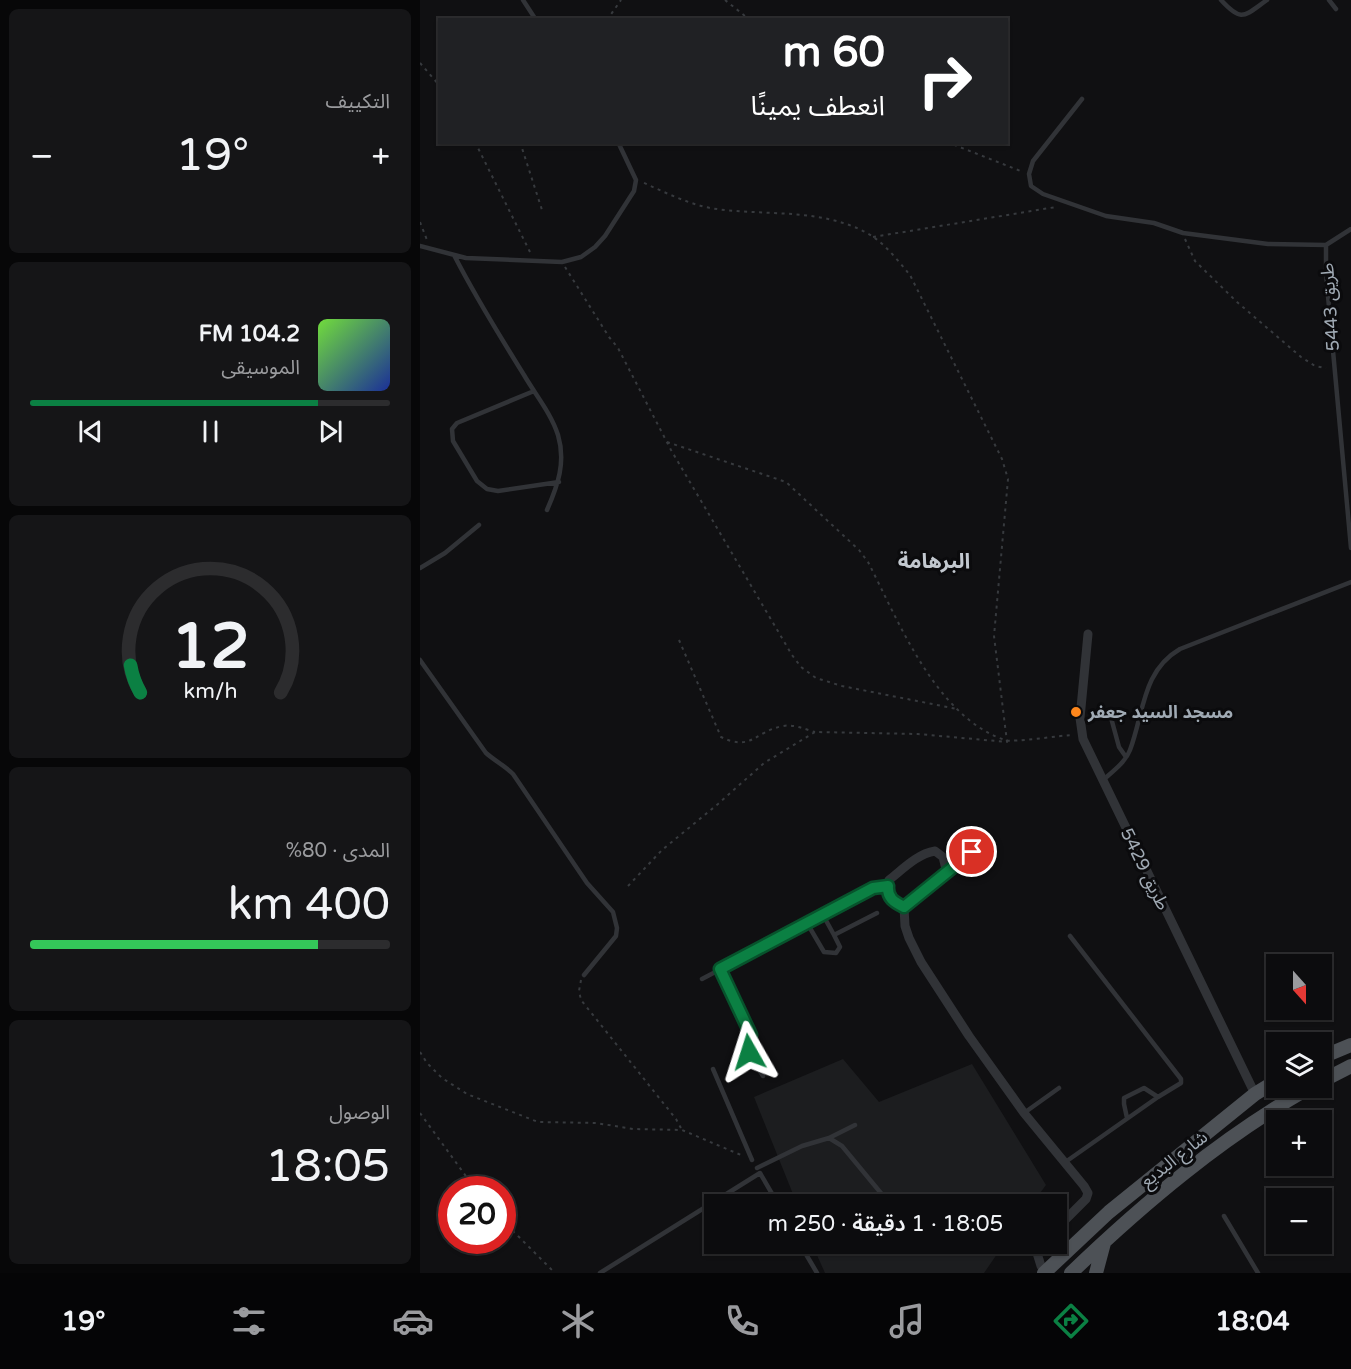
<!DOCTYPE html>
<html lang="ar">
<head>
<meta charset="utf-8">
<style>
  :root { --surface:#0c0c0e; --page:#151517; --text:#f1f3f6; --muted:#9a9b9e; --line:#2c2c2e; --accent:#0b8043 }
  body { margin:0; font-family:"Varela Round","Noto Sans Arabic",sans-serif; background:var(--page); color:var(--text); direction:rtl; height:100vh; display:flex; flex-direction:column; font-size:22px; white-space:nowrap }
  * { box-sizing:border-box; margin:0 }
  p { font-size:20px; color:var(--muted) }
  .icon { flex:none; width:33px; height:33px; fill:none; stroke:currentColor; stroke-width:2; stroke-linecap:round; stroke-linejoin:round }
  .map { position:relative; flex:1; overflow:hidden; direction:ltr }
  .drawer { display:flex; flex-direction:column; gap:9px; padding:9px; background:#070708; width:420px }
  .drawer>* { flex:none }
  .guide { position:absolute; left:18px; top:18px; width:570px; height:126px; border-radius:0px; box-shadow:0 2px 4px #0004,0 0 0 2px var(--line); direction:rtl; background:#202124; color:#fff; overflow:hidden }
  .needle { width:39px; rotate:159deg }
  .fabs { position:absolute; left:846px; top:954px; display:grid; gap:12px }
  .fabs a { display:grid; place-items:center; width:66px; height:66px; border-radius:0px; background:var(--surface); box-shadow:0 2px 4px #0004,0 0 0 2px var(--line); font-size:30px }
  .speed { position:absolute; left:18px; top:1176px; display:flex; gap:12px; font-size:30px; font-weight:700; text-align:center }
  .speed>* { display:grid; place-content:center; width:78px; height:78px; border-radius:50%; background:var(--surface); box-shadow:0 2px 4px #0004,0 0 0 2px var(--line); line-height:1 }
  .speed .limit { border:9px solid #d22; background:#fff; color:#111 }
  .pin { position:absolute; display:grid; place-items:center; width:51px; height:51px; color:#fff; margin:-26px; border:3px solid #fff; border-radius:50%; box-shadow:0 2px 6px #0007 }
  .me { position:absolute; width:66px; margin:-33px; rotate:354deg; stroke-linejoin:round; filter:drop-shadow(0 0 4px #0008) }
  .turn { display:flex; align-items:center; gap:21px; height:126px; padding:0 24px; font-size:27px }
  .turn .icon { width:78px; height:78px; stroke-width:2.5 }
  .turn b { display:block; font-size:42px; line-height:51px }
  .big { font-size:45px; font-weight:600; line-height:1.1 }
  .drawer .widget { flex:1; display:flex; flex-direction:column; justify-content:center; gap:9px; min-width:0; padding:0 21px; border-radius:9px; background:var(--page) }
  .drawer .dial { align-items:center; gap:0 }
  .dial svg { height:156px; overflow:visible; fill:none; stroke:var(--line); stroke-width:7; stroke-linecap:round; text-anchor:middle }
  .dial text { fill:var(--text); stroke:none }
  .song { display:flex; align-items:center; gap:18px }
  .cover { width:72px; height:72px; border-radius:9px; background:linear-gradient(135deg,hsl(100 70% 55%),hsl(230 70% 35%)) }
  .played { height:6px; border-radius:3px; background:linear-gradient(90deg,var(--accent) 80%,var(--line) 80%) }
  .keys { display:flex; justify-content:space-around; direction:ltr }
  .heat { display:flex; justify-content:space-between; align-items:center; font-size:33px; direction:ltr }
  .charge { height:9px; border-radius:4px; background:linear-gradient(90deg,#34c759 80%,var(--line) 0) }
  .trip { position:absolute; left:284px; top:1194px; width:363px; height:60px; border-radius:0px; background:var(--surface); box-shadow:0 2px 4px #0004,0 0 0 2px var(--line); font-weight:600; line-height:60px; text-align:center; direction:rtl }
  .dock { display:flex; height:96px; justify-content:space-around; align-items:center; background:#050506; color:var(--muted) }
  .dock .icon { width:42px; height:42px }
  .dock .active { color:var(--accent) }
  .dock b { font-size:27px; color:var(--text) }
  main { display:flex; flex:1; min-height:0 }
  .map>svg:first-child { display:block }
  .built { fill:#1c1d1f }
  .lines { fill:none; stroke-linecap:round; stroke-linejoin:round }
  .path { stroke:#373a3e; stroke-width:2; stroke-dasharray:3 4.5; stroke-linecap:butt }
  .service { stroke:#313337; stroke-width:4.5 }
  .minor { stroke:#313337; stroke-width:9 }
  .primary { stroke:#4d5156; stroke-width:14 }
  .route-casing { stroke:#07532c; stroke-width:15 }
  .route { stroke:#0b8043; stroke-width:10 }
  .poi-dot { fill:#fe871c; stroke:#0b0b0d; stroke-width:2 }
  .labels { text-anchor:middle; stroke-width:6; stroke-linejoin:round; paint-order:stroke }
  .street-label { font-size:18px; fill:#a0aab4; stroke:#0b0b0d }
  .poi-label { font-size:18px; font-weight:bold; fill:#a0aab4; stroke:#0b0b0d; text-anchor:start }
  .quarter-label { font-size:21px; font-weight:bold; fill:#c2c8cf; stroke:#0b0b0d }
</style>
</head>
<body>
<main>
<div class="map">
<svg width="931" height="1273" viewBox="0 0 931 1273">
  <rect width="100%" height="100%" fill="#101012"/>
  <path class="built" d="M 423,1059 L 459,1102 L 552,1064 L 626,1185 L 612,1204 L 377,1204 L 334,1097 Z
    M 392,1244 L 584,1244 L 564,1273 L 405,1273 Z"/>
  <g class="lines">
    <path class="path" d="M 305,0 L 330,20
      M 187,20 L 201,0
      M 0,63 L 20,86
      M 55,142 L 110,252
      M 100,142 L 123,213
      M 527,142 L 603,172
      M 0,222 L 7,240
      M 453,237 L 636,207
      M 765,239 L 775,261 L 817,302 L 881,357 L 895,366 L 906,368
      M 145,267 L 189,337 L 198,348 L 251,450 L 372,655 L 381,667 L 396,678 L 422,686 L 537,709
      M 247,442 L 366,482 L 439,550 L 448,562 C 479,622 516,717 585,740 C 592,743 642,735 654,735
      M 259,640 L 301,737 C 332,752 335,731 363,726 C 374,724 384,729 395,732
      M 208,886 L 242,850 L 298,804 L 344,763 L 395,732 L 498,734 L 587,742 L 574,636 L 588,479 L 582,459 L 490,275 C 479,262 467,246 452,236 C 403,206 344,217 290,208 C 266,203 244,192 222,182
      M 161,980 L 159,991 L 161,1000 L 256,1119 L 262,1130
      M 0,1052 L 7,1063 L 22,1078 L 47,1094 L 118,1122 L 176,1123 L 213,1129 L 262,1130 L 321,1155
      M 0,1113 L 56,1190
      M 82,1220 L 135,1273"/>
    <path class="service" d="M 103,0 L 116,20
      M 801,0 C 822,23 824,16 847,0
      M 909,0 L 916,9
      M 662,99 L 613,161 L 609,174 L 611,186 L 623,194 L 686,216 L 734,223 L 763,233 L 848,244 L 906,245 L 931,229
      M 906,245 L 906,274 L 931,548
      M 0,246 L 46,258 L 142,262 L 161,257 L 175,247 L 185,236 L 214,191 L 216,180 L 198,142
      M 34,255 C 55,296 79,335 104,375 C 115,394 131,413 138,435 C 146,462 138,485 127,510
      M 114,391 L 37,423 L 32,429 L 33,441 L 57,481 L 67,489 L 78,491 L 139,482
      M 0,568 L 25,553 L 59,525
      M 0,660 L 66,753 C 75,761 84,765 93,774 L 167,883 L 193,912 L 197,928 L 196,936 L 164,975
      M 690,714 L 699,747 L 706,757
      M 682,781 C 692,772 705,763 710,750 C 724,713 722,671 760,649 L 931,582
      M 403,915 L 414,935 L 457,913
      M 387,923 L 404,952 L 416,953 L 420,947 L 414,935
      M 300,969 L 331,1035 L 330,1056 L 343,1076
      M 282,979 L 454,888 L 468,886
      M 293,1069 L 332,1160
      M 604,1113 L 639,1088
      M 707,1118 L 704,1104 L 704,1098 L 724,1088 L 738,1097
      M 409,1138 L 435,1125
      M 644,1163 L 738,1097 L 761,1083 L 761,1079 L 650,936
      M 337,1168 L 382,1146 L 409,1138 L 422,1146 L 465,1198
      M 804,1216 L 838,1273
      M 380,1244 L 397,1273
      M 180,1273 L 340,1173 L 358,1204"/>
    <path class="minor" d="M 668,634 L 660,718 L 663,739 L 835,1094
      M 552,852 L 484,907 L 485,926 L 489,938 L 501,962 L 549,1036 L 604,1113 L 664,1186 L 668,1193 L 666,1199 L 636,1229
      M 484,907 C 471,900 467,895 469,880 C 483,869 497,854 515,851 L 523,857 L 527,873
      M 623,1244 L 617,1253 L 621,1266 L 626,1271"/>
    <path class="primary" d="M 902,1057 L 931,1045
      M 902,1081 L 931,1066
      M 624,1273 L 689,1212 L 835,1094 L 856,1081
      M 651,1273 C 724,1203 801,1138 889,1088
      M 676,1273 L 684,1243"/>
  </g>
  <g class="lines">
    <defs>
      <path id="route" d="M 329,1052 L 331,1035 L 300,969 L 453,888 L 468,886 C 467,898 474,902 484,907 L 552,852"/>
    </defs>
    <use href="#route" class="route-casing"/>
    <use href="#route" class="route"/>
  </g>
  <circle class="poi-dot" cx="656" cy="712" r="6"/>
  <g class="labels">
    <g class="street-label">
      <text transform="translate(910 307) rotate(-94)" y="6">طريق 5443</text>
      <text transform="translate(725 869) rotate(64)" y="6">طريق 5429</text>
      <text transform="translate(754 1159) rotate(-38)" y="6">شارع البديع</text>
    </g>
    <g class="poi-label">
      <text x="668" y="718">مسجد السيد جعفر</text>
    </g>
    <g class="quarter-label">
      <text x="514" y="568">البرهامة</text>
    </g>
  </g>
</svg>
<div class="fabs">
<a><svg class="needle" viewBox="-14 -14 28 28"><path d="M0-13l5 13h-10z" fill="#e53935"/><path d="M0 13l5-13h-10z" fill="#9a9b9e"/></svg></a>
<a><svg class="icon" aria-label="layers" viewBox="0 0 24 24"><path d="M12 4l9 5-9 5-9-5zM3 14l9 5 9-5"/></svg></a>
<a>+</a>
<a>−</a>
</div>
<div class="speed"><div class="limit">20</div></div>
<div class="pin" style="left:552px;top:852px;background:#d93025"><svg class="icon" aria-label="arrive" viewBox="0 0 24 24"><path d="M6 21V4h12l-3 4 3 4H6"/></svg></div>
<svg class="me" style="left:329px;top:1052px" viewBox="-20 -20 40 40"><path d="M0-17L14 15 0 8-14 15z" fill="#0b8043" stroke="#fff" stroke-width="4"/></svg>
<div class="trip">18:05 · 1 دقيقة · 250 m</div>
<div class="guide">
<div class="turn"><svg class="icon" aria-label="right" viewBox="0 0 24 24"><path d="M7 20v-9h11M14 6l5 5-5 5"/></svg><div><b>60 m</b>انعطف يمينًا</div></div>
</div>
</div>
<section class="drawer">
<div class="widget"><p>التكييف</p>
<div class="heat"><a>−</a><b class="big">19°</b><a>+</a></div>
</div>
<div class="widget">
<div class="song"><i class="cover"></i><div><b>104.2 FM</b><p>الموسيقى</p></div></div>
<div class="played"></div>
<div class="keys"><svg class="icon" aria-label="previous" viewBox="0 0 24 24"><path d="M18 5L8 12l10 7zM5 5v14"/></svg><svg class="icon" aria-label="pause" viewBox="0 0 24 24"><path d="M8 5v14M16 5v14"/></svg><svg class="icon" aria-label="next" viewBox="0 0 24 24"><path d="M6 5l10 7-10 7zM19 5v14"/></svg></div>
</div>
<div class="widget dial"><svg viewBox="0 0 100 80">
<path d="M14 69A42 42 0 1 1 86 69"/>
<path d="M14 69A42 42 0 0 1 9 55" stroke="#0b8043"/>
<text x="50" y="56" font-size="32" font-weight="700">12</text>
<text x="50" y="72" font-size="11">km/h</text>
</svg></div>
<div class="widget"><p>المدى · 80%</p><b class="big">400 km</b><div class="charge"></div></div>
<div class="widget"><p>الوصول</p><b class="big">18:05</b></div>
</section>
</main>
<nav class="dock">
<b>18:04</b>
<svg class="icon active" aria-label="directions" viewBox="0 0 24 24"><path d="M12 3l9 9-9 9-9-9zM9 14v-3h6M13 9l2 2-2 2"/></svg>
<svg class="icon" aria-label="music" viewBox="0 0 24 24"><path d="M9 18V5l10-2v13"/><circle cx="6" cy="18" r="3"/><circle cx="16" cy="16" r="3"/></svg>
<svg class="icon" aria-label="phone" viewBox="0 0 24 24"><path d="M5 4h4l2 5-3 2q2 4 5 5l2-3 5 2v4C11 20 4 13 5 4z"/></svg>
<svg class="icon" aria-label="climate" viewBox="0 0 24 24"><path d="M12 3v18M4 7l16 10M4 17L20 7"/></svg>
<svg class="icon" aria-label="car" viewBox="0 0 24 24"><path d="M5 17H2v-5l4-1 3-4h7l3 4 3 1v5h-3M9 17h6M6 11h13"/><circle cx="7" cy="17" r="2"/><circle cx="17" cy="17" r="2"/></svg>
<svg class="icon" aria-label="filters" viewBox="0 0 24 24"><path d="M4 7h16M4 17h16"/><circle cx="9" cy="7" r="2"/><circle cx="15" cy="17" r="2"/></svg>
<b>19°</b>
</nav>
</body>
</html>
